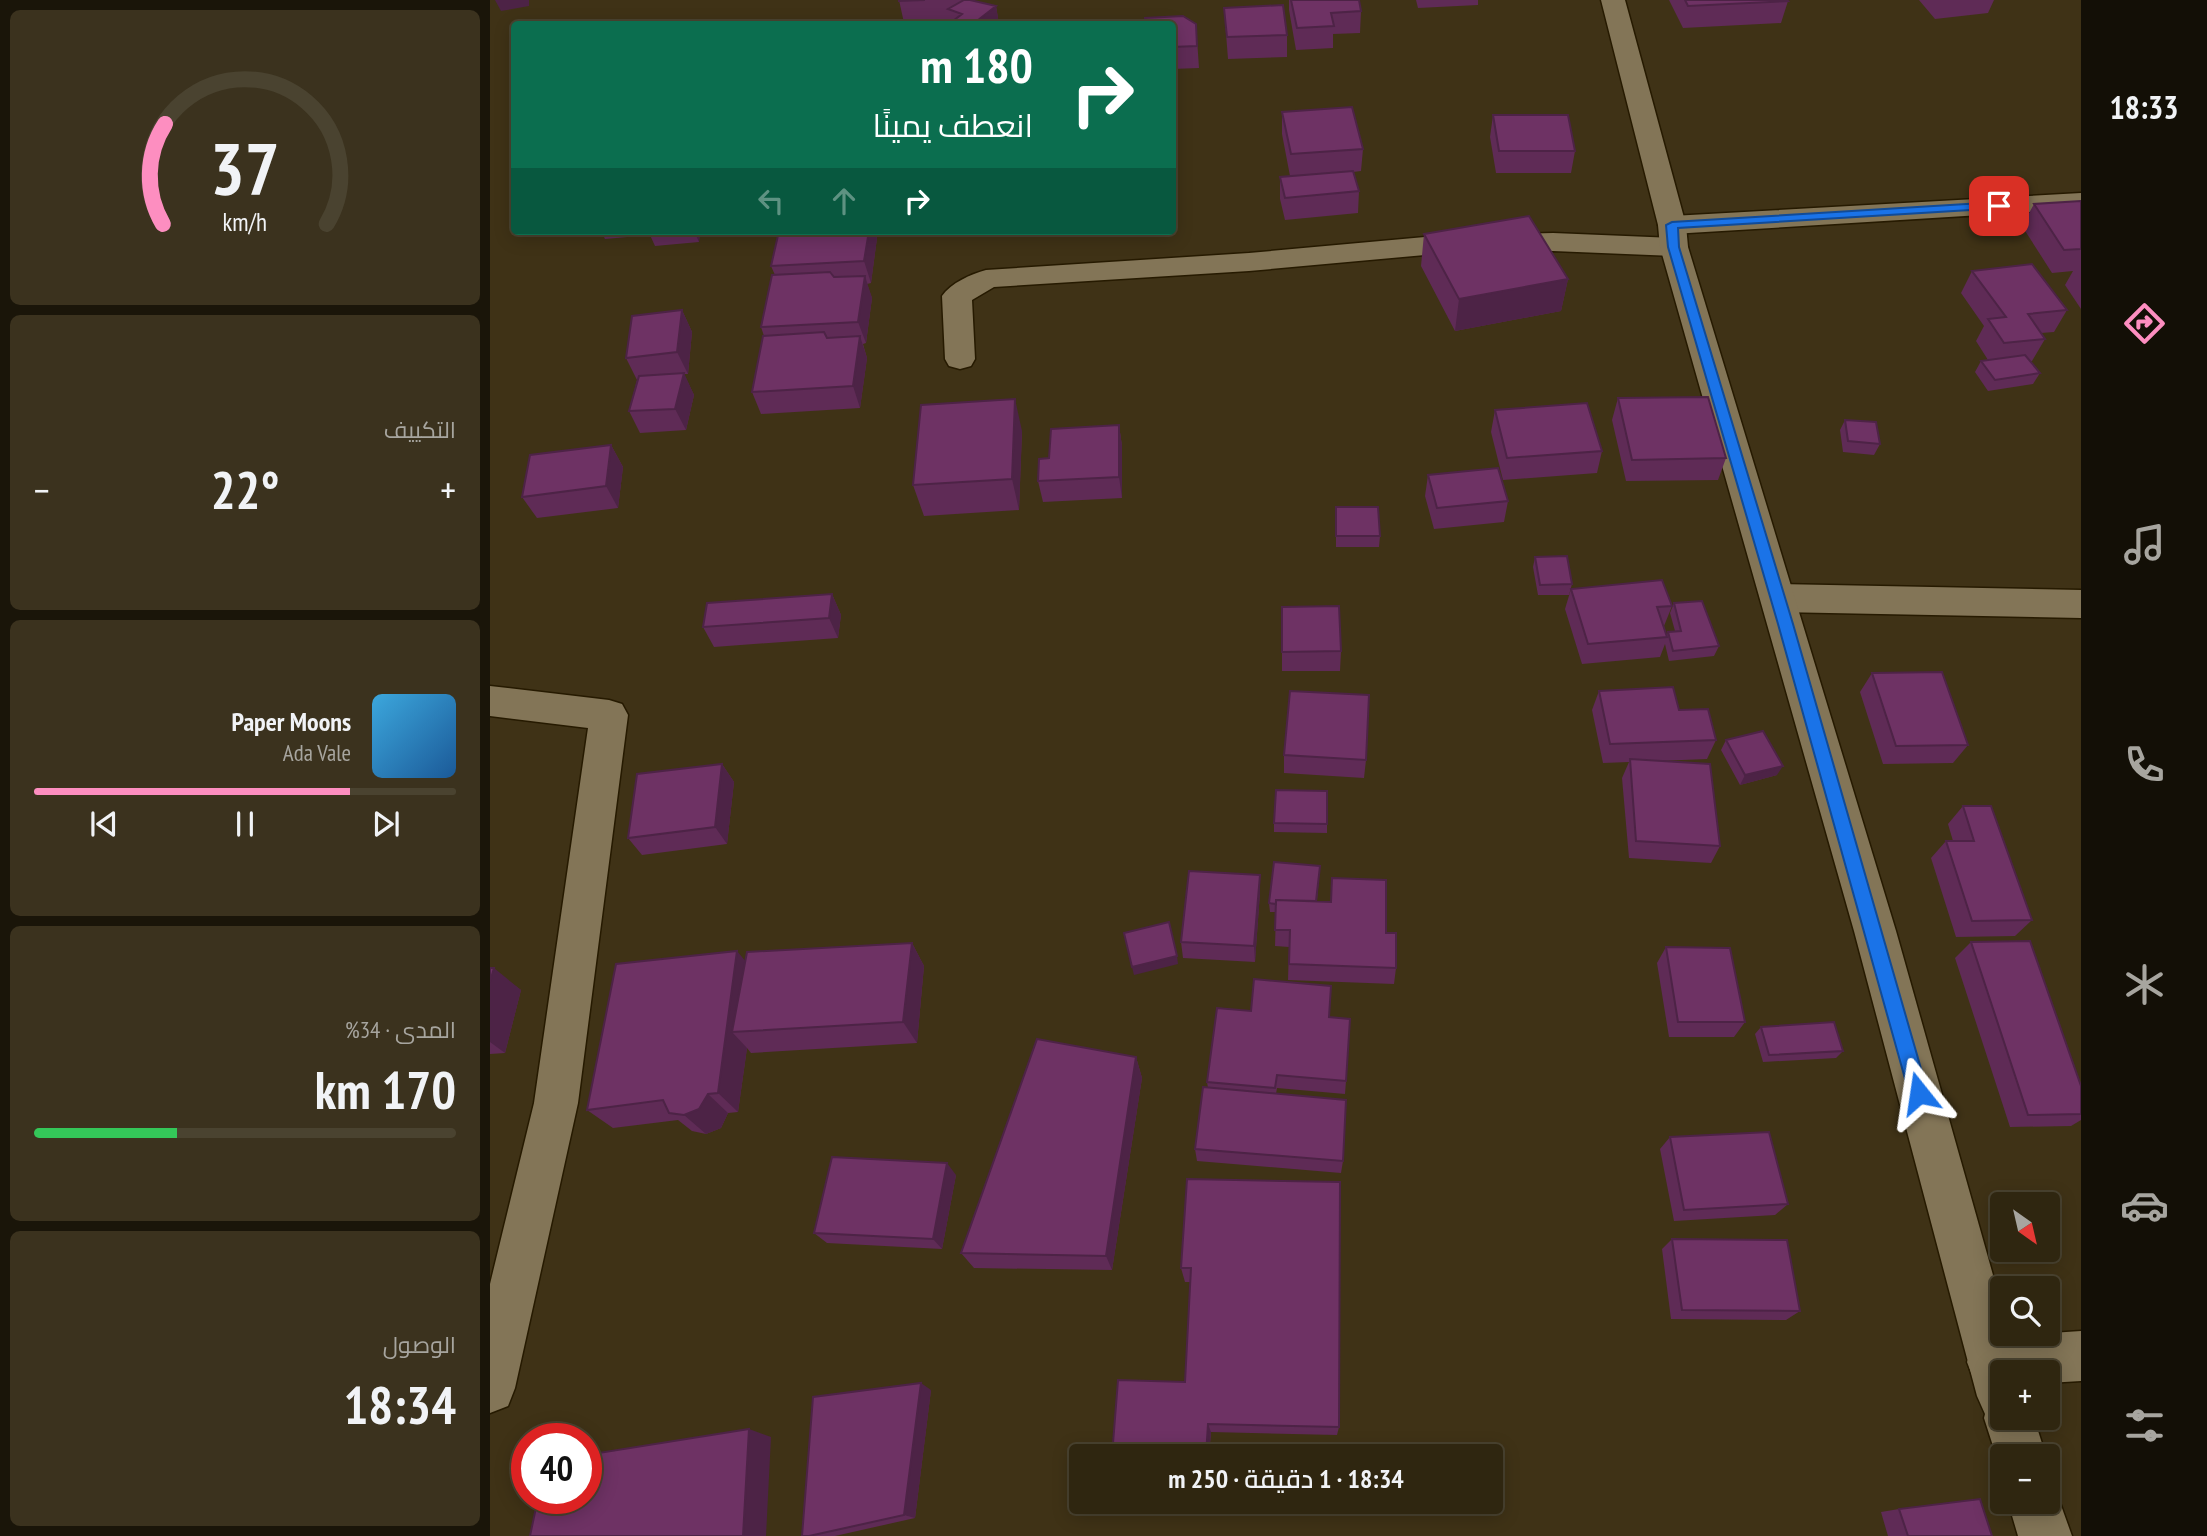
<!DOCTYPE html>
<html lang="ar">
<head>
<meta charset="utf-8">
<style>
  :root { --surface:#2f2610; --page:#3b321e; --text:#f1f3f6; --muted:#a7a59f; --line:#4a4330; --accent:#fd8ec0 }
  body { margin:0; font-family:"PT Sans Narrow",Cairo,sans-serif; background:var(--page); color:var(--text); direction:rtl; height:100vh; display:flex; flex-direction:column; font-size:26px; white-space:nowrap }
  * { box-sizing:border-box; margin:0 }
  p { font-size:23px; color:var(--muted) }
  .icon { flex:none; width:38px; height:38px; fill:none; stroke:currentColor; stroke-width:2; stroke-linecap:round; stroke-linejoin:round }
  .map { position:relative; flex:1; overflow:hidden; direction:ltr }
  .drawer { display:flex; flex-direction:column; gap:10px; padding:10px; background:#1a1509; width:490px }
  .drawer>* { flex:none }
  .top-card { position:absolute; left:21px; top:21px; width:665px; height:214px; border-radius:7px; box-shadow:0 4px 18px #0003,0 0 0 2px var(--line); direction:rtl; background:#0b6e4f; color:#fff; overflow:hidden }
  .needle { width:46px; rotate:146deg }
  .buttons { position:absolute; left:1500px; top:1192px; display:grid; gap:14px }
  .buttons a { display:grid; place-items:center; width:70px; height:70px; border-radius:7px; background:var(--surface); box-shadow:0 4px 18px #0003,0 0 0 2px var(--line); font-size:35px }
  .speed { position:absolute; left:21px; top:1423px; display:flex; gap:14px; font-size:35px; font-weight:700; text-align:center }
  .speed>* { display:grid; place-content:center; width:91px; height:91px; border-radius:50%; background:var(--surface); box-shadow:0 4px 18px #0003,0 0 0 2px var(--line); line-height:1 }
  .speed .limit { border:10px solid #d22; background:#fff; color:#111 }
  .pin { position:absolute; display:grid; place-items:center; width:60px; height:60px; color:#fff; margin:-30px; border-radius:14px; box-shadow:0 4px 10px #0006 }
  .me { position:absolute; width:77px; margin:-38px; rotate:345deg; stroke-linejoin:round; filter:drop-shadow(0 0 5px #0008) }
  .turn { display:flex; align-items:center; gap:24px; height:147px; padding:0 28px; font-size:32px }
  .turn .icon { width:91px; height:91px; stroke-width:2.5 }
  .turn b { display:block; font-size:49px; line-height:60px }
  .lanes { display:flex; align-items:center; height:66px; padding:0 28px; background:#0003; justify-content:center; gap:35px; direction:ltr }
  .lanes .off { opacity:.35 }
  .big { font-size:52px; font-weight:600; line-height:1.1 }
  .drawer .tile { flex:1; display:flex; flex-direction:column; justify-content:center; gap:10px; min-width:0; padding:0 24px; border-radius:10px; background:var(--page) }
  .drawer .dial { align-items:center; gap:0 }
  .dial svg { height:182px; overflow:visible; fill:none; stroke:var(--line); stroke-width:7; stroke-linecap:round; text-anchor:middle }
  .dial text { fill:var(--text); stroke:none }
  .song { display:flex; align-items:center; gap:21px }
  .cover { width:84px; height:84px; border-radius:10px; background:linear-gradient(135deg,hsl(200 70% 55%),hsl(210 70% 35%)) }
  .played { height:7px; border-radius:4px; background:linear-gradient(90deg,var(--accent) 75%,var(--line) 75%) }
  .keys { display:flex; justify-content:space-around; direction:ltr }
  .heat { display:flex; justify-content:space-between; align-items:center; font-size:38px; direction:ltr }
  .charge { height:10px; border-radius:5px; background:linear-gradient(90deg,#34c759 34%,var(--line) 0) }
  .trip { position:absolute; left:579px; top:1444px; width:434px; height:70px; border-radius:7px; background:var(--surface); box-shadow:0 4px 18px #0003,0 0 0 2px var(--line); font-weight:600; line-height:70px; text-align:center; direction:rtl }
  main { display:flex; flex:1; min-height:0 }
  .menu { display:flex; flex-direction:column; width:126px; justify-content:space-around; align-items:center; background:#130f06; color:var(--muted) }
  .menu .icon { width:49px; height:49px }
  .menu .active { color:var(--accent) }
  .menu b { font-size:32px; color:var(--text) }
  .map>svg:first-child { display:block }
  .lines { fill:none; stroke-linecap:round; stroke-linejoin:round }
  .minor-casing { stroke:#261a00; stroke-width:3 }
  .tertiary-casing { stroke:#261a00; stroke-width:3 }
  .minor { fill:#837557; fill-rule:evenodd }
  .tertiary { fill:#837557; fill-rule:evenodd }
  .wall { fill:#5f2b56 }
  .shaded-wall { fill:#4d2346 }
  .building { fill:#6e3264; stroke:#4d2346; stroke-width:2 }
  .route { fill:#1a73e8; stroke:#114b97; stroke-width:2 }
</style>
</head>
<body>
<main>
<nav class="menu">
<b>18:33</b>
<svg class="icon active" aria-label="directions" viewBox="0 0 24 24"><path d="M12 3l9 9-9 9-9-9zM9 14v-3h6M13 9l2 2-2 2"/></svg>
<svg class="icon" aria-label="music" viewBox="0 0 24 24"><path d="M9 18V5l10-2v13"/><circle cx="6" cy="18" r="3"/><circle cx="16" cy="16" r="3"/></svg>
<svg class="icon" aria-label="phone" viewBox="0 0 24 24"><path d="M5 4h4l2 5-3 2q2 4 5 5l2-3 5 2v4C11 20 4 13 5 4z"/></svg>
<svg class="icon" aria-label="climate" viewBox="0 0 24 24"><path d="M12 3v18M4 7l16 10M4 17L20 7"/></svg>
<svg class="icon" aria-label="car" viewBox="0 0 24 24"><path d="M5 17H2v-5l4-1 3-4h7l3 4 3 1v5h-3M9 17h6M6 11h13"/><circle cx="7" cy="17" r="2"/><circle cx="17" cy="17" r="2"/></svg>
<svg class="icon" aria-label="filters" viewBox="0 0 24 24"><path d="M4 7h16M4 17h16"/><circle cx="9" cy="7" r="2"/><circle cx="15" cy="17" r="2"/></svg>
</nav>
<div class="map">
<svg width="1591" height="1536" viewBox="0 0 1591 1536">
  <rect width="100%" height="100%" fill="#3f3216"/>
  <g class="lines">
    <defs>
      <path id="minor" d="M 1591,193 L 1591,209 L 1182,234 L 1172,231 L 1168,225 L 1172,219 L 1182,216 Z
        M 1063,233 L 1184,238 L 1194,241 L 1198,247 L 1194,253 L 1184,256 L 1063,251 L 946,254 L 759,271 L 504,287 L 482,300 L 485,359 L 481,366 L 470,369 L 459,366 L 455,359 L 452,296 C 461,283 481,274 496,270 L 759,253 L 946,236 Z
        M 1288,584 L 1591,590 L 1591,618 L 1288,612 L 1276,608 L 1270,598 L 1276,588 Z
        M 0,686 L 119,700 L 132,704 L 138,715 L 88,1103 L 25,1388 L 18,1406 L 0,1413 L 0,1284 L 44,1103 L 98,728 L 0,716 Z
        M 1591,1331 L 1591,1381 L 1558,1383 L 1558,1372 L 1512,1372 L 1512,1386 L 1502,1387 L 1484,1380 L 1477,1362 L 1484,1344 L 1502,1337 Z"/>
      <path id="tertiary" d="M 1111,0 L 1135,0 L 1196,225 L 1198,247 L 1406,931 L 1512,1307 L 1512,1334 L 1520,1334 L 1530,1372 L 1512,1372 L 1512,1418 L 1544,1418 L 1556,1456 L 1512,1456 L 1512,1474 L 1494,1418 L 1495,1414 L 1487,1396 L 1364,931 L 1170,247 L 1168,225 Z
        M 1558,1481 L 1563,1483 L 1582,1536 L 1528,1536 L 1518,1502 L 1558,1502 Z"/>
    </defs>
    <use href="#minor" class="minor-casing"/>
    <use href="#tertiary" class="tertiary-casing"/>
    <use href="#minor" class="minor"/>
    <use href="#tertiary" class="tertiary"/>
  </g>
  <path class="wall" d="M 409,0 L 473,0 L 506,6 L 509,24 L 459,24 L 461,23 L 460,21 L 414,23 Z
    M 799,0 L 869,0 L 871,11 L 870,33 L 843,34 L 843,48 L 806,50 L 799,10 Z
    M 926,0 L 988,0 L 988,5 L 928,8 Z
    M 1179,0 L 1297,0 L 1298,1 L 1291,23 L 1193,28 Z
    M 1429,0 L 1504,0 L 1498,13 L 1445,19 Z
    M 734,8 L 797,35 L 797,57 L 738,59 Z
    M 682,24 L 706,24 L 709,68 L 682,69 Z
    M 792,112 L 873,149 L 871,171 L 863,172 L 869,191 L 868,213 L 795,220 L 790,199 L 790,177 L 800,176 L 792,134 Z
    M 1003,115 L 1085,151 L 1081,173 L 1006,173 L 1000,137 Z
    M 1591,201 L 1591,309 L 1575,285 L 1583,271 L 1562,273 L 1532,226 L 1544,204 Z
    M 111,231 L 214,231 L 210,231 L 209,242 L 165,246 L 160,235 L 115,239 Z
    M 289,231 L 385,231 L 387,238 L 381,283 L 377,284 L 382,298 L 376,343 L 373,344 L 377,358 L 370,408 L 271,414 L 262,392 L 274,336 L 271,327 L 285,275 L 281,266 Z
    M 934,234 L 1078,279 L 1071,311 L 965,331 L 931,266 Z
    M 1482,271 L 1577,310 L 1564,332 L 1551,333 L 1555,339 L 1542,361 L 1540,361 L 1550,373 L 1543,384 L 1498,391 L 1485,372 L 1491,361 L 1498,360 L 1486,341 L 1494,326 L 1471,293 Z
    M 192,310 L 202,332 L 198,374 L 194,374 L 204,395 L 196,430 L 150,433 L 139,411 L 147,380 L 136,358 Z
    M 1128,398 L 1236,458 L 1228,480 L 1136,481 L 1122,420 Z
    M 1005,410 L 1112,451 L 1107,473 L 1013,480 L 1001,432 Z
    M 1355,420 L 1390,444 L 1384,455 L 1353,452 L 1350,430 Z
    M 629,425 L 632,446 L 632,498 L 553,502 L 548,481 L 559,458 Z
    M 532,431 L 529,510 L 434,516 L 423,485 Z
    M 121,445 L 133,467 L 128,508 L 47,518 L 32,497 Z
    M 938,475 L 1018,501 L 1014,522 L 944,529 L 935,496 Z
    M 846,507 L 890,536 L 889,547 L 846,547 Z
    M 1045,557 L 1082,584 L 1079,595 L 1048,595 L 1043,567 Z
    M 1081,589 L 1182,606 L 1174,626 L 1177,635 L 1178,632 L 1185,631 L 1180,613 L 1184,603 L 1229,646 L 1224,656 L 1179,661 L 1175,644 L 1170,657 L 1092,664 L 1075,609 Z
    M 342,594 L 351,615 L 348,638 L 224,647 L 213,627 Z
    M 792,607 L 851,651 L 850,671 L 792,671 Z
    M 1382,673 L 1478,745 L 1463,763 L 1393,764 L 1370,692 Z
    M 1109,691 L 1189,710 L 1226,740 L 1217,759 L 1167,761 L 1230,846 L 1221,863 L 1139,858 L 1132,778 L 1139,762 L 1113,763 L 1102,710 Z
    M 1236,740 L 1287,775 L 1250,785 L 1231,750 Z
    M 794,755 L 876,760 L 874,778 L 794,773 Z
    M 232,764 L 244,782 L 237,844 L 152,855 L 138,838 Z
    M 837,791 L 837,833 L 784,832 L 784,823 Z
    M 1473,806 L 1542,920 L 1525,936 L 1466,937 L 1441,858 L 1456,841 L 1463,841 L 1458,824 Z
    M 830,866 L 827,901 L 896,933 L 906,968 L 904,984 L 798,980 L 799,947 L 785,946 L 786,912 L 780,912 L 779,903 Z
    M 770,892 L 765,962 L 693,958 L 691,942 Z
    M 1481,942 L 1591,1086 L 1591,1120 L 1581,1126 L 1520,1127 L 1465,958 Z
    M 422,943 L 434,966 L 427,1043 L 261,1053 L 257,1048 L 248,1112 L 238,1113 L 231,1128 L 216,1134 L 202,1131 L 188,1120 L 123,1128 L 97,1110 L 255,961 Z
    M 1176,947 L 1255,1022 L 1244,1037 L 1179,1037 L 1167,963 Z
    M 0,968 L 31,990 L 15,1053 L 0,1054 Z
    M 839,1017 L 856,1081 L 855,1094 L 787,1088 L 786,1094 L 853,1161 L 851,1173 L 707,1161 L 705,1149 L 718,1088 L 717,1082 Z
    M 1271,1027 L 1353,1051 L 1346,1058 L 1273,1062 L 1265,1034 Z
    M 646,1057 L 652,1078 L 622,1270 L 484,1268 L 471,1253 Z
    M 1180,1137 L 1298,1204 L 1285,1215 L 1184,1221 L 1170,1149 Z
    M 466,1175 L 452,1249 L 337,1243 L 324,1233 Z
    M 697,1179 L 849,1427 L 847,1435 L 721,1432 L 719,1456 L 622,1456 L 695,1382 L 700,1282 L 695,1282 L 691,1268 Z
    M 1182,1239 L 1310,1311 L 1296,1320 L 1181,1319 L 1172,1249 Z
    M 441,1390 L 425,1518 L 345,1536 L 312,1536 Z
    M 619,1502 L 717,1502 L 717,1507 L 626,1506 Z
    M 1409,1509 L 1502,1536 L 1398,1536 L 1391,1512 Z"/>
  <path class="shaded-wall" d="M 5,0 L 39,0 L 39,6 L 11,11 Z
    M 506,6 L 509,24 L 483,24 Z
    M 204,231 L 210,231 L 209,242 Z
    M 379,231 L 385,231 L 387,238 L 381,283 L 374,261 Z
    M 375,276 L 382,298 L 376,343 L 368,322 Z
    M 1078,279 L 1071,311 L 965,331 L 969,299 Z
    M 192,310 L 202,332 L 198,374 L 187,352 Z
    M 370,336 L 377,358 L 370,408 L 363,386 Z
    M 194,373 L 204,395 L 196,430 L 185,409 Z
    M 525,399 L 532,431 L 529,510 L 522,479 Z
    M 629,425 L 632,446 L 632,498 L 629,477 Z
    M 121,445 L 133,467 L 128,508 L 116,486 Z
    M 342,594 L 351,615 L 348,638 L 339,618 Z
    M 232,764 L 244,782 L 237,844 L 225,827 Z
    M 1293,766 L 1287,775 L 1250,785 L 1255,775 Z
    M 770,875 L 770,892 L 765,962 L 764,946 Z
    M 422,943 L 434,966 L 427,1043 L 413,1022 Z
    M 247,951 L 266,974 L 242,1032 L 257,1048 L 248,1112 L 228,1093 Z
    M 687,956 L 688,964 L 644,975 L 642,967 Z
    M 4,968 L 31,990 L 15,1053 L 0,1042 L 0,982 Z
    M 646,1057 L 652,1078 L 622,1270 L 616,1256 Z
    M 218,1094 L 238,1113 L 231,1128 L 216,1134 L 194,1115 Z
    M 457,1163 L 466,1175 L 452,1249 L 443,1239 Z
    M 431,1383 L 441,1390 L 425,1518 L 414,1515 Z
    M 718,1424 L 721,1432 L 719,1456 L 716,1456 Z
    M 259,1429 L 281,1437 L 276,1536 L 253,1536 Z"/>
  <path class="building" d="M 409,0 L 435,0 L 409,1 Z
    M 474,0 L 480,0 L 506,6 L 483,24 L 459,24 L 472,14 L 458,9 Z
    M 801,0 L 869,0 L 871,11 L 841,13 L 844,26 L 807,28 Z
    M 1195,0 L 1297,0 L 1298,1 L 1198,6 Z
    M 793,5 L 797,35 L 737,37 L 734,8 Z
    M 693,16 L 706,24 L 707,46 L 682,47 L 682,24 L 650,24 L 656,24 L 655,18 Z
    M 605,20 L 612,24 L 568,24 L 568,22 Z
    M 862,107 L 873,149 L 801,154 L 792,112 Z
    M 1003,115 L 1078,115 L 1085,151 L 1009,151 Z
    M 863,171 L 869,191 L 795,198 L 790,177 Z
    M 1591,201 L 1591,249 L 1574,250 L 1544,204 Z
    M 1039,216 L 1078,279 L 969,299 L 934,234 Z
    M 289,231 L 379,231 L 374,261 L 281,266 Z
    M 1542,264 L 1577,310 L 1538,314 L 1555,339 L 1514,343 L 1498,319 L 1516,317 L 1482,271 Z
    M 340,272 L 344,277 L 375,276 L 368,322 L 271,327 L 282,275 Z
    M 192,310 L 187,352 L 136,358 L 142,316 Z
    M 334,332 L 337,338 L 370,336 L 363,386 L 262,392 L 273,336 Z
    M 1535,355 L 1550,373 L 1505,380 L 1491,361 Z
    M 194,373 L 185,409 L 139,411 L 149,376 Z
    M 1218,397 L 1236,458 L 1142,460 L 1128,398 Z
    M 525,399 L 522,479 L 423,485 L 431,405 Z
    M 1097,403 L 1112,451 L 1017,458 L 1005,410 Z
    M 1355,420 L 1386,422 L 1390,444 L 1358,441 Z
    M 629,425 L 629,477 L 548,481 L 549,459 L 559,458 L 561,429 Z
    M 121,445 L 116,486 L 32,497 L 40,455 Z
    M 1008,468 L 1018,501 L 947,508 L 938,475 Z
    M 846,507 L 888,507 L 890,536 L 846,536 Z
    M 1077,556 L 1082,584 L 1050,585 L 1045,557 Z
    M 1172,580 L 1182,606 L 1167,607 L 1177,637 L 1098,644 L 1081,589 Z
    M 342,594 L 339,618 L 213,627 L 217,603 Z
    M 1212,601 L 1229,646 L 1183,651 L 1178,632 L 1191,631 L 1184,603 Z
    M 849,606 L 851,651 L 792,652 L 792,607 Z
    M 1452,672 L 1478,745 L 1406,746 L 1382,673 Z
    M 1183,687 L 1189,710 L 1218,709 L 1226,740 L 1120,744 L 1109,691 Z
    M 800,691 L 879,695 L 876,760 L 794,755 Z
    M 1273,731 L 1293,766 L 1255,775 L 1236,740 Z
    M 1140,759 L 1220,764 L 1230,846 L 1146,841 Z
    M 232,764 L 225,827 L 138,838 L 147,774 Z
    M 786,790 L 837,791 L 837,824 L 784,823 Z
    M 1473,806 L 1501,806 L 1542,920 L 1482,921 L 1456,841 L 1484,841 Z
    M 784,862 L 830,866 L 826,901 L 786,900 L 786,904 L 779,903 Z
    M 699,871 L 770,875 L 764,946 L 691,942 Z
    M 842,878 L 896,880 L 896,933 L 906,933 L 906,968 L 799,964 L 800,930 L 785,930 L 786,900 L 841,902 Z
    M 679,922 L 687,956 L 642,967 L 634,933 Z
    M 1540,941 L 1591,1086 L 1591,1114 L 1538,1115 L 1481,942 Z
    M 422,943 L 413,1022 L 242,1032 L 257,952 Z
    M 1176,947 L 1240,948 L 1255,1022 L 1188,1022 Z
    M 247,951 L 228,1093 L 218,1094 L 209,1109 L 194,1115 L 179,1113 L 173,1100 L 97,1110 L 126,964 Z
    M 0,968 L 4,968 L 0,982 Z
    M 764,979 L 841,986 L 839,1017 L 860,1019 L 856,1081 L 787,1075 L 785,1088 L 717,1082 L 727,1008 L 761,1011 Z
    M 1344,1022 L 1353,1051 L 1279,1055 L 1271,1027 Z
    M 547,1039 L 646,1057 L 616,1256 L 471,1253 Z
    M 713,1087 L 856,1100 L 853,1161 L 705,1149 Z
    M 1279,1132 L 1298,1204 L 1194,1210 L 1180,1137 Z
    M 342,1157 L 457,1163 L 443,1239 L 324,1233 Z
    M 697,1179 L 850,1182 L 849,1427 L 718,1424 L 716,1456 L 622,1456 L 628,1380 L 695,1382 L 701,1268 L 691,1268 Z
    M 1182,1239 L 1297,1240 L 1310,1311 L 1192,1310 Z
    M 431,1383 L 414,1515 L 319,1536 L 312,1536 L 323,1397 Z
    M 259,1429 L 253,1536 L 40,1536 L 48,1498 L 96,1498 L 96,1455 Z
    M 1490,1499 L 1502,1536 L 1418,1536 L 1409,1509 Z"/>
  <path class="route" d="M 1509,202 L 1515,206 L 1513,208 L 1188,228 L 1189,247 L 1303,624 L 1438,1093 L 1435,1099 L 1429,1102 L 1422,1099 L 1419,1093 L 1288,624 L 1178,247 L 1176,225 L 1182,222 Z"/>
</svg>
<div class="buttons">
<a><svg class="needle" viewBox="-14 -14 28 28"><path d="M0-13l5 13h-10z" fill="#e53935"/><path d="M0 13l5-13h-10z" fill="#a7a59f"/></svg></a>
<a><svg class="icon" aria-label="search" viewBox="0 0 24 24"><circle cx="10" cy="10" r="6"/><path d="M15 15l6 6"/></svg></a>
<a>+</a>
<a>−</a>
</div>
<div class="speed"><div class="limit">40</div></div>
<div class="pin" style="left:1509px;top:206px;background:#d93025"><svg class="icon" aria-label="arrive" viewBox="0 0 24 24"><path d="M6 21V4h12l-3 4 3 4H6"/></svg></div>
<svg class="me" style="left:1429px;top:1093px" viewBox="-20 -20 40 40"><path d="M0-17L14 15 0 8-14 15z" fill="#1a73e8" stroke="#fff" stroke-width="4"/></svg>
<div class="trip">18:34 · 1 دقيقة · 250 m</div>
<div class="top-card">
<div class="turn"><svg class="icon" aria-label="right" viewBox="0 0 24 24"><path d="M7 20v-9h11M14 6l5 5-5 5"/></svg><div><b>180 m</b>انعطف يمينًا</div></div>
<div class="lanes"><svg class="icon off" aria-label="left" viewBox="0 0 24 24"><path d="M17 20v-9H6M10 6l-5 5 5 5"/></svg><svg class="icon off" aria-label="ahead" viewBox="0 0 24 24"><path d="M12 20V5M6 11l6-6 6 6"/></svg><svg class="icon" aria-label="right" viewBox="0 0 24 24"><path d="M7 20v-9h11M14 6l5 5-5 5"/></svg></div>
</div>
</div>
<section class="drawer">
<div class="tile dial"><svg viewBox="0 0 100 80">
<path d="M14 69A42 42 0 1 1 86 69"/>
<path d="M14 69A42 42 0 0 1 15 25" stroke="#fd8ec0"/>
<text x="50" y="56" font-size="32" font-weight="700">37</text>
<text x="50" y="72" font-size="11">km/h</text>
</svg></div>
<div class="tile"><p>التكييف</p>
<div class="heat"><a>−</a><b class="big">22°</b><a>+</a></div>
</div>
<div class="tile">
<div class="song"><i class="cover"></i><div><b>Paper Moons</b><p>Ada Vale</p></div></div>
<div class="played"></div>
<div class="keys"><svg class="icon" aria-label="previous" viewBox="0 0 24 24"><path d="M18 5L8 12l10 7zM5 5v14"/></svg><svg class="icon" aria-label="pause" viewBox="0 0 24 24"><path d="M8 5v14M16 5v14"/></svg><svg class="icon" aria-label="next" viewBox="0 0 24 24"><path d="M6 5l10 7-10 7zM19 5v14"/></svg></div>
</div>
<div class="tile"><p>المدى · 34%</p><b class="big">170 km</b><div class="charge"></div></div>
<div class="tile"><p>الوصول</p><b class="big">18:34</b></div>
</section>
</main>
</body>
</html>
